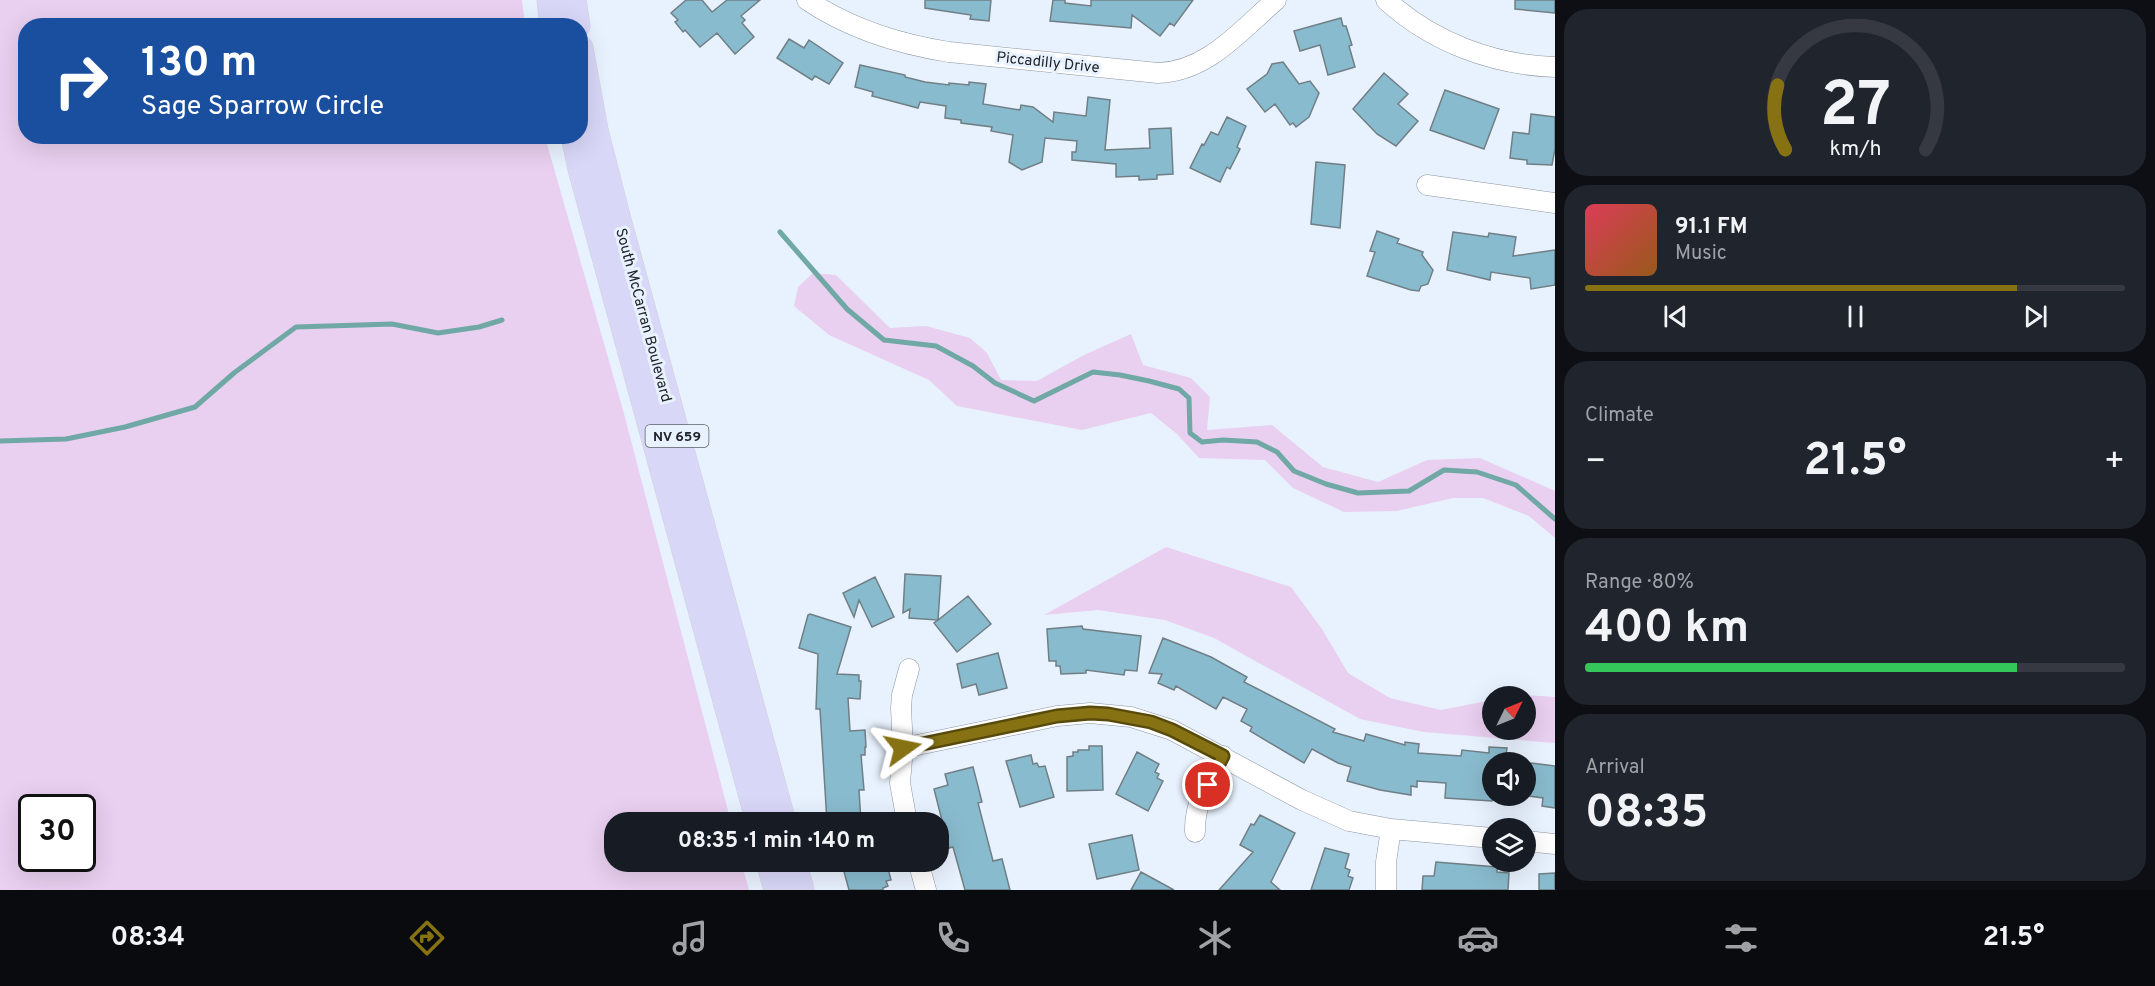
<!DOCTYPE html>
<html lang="en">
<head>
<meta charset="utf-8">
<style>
  :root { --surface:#171b24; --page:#20242c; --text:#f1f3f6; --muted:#9ea1a6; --line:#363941; --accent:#867213 }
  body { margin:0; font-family:Overpass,sans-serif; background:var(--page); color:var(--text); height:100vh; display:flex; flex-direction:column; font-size:22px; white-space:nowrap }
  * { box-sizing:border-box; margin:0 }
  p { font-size:20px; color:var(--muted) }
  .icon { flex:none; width:33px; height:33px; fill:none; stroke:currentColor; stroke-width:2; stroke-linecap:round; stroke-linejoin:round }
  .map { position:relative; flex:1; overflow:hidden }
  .panel { display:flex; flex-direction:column; gap:9px; padding:9px; background:#0d0f14; width:600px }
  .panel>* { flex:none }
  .banner { position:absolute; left:18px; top:18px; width:570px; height:126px; border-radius:24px; box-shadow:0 6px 24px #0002; background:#1a4fa0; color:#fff; overflow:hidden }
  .needle { width:39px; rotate:47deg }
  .fabs { position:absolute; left:1482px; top:686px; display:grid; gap:12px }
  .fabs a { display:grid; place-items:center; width:54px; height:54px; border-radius:50%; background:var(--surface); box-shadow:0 6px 24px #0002; font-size:30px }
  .speed { position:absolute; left:18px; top:794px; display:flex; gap:12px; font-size:30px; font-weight:700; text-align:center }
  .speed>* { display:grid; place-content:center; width:78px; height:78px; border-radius:50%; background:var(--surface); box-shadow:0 6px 24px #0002; line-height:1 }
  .speed .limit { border:3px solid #111; border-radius:9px; background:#fff; color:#111 }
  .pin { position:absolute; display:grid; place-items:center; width:51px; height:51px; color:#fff; margin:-26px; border:3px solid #fff; border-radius:50%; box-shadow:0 2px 6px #0007 }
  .me { position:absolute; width:66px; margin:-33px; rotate:78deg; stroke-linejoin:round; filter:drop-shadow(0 0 4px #0008) }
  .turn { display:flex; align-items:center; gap:21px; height:126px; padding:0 24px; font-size:27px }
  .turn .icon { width:78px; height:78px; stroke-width:2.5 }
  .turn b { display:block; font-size:42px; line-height:51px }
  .big { font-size:45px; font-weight:700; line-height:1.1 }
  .panel .widget { flex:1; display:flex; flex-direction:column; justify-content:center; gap:9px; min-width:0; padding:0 21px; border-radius:24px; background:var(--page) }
  .panel .dial { align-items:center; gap:0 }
  .dial svg { height:156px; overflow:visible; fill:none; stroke:var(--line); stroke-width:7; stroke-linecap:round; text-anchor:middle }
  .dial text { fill:var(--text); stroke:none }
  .song { display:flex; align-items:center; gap:18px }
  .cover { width:72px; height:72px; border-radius:9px; background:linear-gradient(135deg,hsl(350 70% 55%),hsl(30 70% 35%)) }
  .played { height:6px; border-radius:3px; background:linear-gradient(90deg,var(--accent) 80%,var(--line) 80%) }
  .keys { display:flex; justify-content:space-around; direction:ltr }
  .heat { display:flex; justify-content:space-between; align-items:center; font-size:33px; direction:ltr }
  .charge { height:9px; border-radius:4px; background:linear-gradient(90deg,#34c759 80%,var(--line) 0) }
  .trip { position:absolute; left:604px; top:812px; width:345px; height:60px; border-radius:24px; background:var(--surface); box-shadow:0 6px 24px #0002; font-weight:700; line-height:60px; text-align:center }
  .menu { display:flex; height:96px; justify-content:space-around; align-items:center; background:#090b0e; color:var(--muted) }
  .menu .icon { width:42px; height:42px }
  .menu .active { color:var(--accent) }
  .menu b { font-size:27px; color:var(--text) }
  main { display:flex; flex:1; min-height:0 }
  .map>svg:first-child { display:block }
  .green { fill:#e9cff0; fill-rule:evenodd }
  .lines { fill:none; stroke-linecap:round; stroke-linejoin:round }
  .stream { stroke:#6fa8a4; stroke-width:5 }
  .building { fill:#89bbce; stroke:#707f85; stroke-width:1.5 }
  .minor-casing { stroke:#8c95a0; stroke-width:21 }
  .major-casing { stroke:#d2d3d4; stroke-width:27 }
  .minor { stroke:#fff; stroke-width:20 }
  .major { stroke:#d9d7f8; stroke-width:26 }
  .route-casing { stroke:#574a0c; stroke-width:15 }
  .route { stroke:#867213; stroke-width:10 }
  .labels { text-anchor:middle; stroke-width:6; stroke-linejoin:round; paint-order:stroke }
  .shield { fill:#e8f2fe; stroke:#5c6168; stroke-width:1.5 }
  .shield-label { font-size:14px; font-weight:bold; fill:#202328 }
  .street-label { font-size:15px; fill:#202328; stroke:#e8f2fe }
</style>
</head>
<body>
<main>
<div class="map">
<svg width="1555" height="890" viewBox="0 0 1555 890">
  <rect width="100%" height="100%" fill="#e8f2fe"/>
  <path class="green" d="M 0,0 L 522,0 L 525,25 L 26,26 L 26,136 L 545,137 L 623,410 L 731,822 L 615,822 L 615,861 L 741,861 L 749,890 L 0,890 ZM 32,807 L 82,807 L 82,858 L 32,858 Z
    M 813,273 L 836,275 L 890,328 L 926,326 L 970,338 L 987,353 L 1001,380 L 1037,381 L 1084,355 L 1131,334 L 1143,365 L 1191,378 L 1210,397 L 1207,430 L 1272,425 L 1323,467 L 1378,482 L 1427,460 L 1480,458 L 1555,491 L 1555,538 L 1529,516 L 1483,498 L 1453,498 L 1397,511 L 1344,512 L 1293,488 L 1265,460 L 1199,458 L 1177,434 L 1151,413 L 1082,430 L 957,406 L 929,380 L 829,335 L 794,306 L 798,287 Z
    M 1166,547 L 1291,587 L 1322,629 L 1348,673 L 1390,698 L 1441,710 L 1492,700 L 1492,729 L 1526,729 L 1526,696 L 1514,696 L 1522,695 L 1555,697 L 1555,743 L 1424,732 L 1360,719 L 1214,638 L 1165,620 L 1098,610 L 1044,615 Z"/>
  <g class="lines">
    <path class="stream" d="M 780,232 L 847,309 L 884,340 L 936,346 L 973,366 L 995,383 L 1034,401 L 1093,372 L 1120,375 L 1149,381 L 1179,389 L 1189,398 L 1190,433 L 1202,442 L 1223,440 L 1257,442 L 1277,452 L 1294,471 L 1326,484 L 1358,493 L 1409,491 L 1444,470 L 1477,472 L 1516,485 L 1555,519
      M 0,441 L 66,439 L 125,427 L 195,407 L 234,373 L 296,327 L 392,324 L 438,333 L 479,327 L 502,320"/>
  </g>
  <path class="building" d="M 686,0 L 702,0 L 712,12 L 727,0 L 760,0 L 741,16 L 745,20 L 742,23 L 754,37 L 735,54 L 717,33 L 700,47 L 685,30 L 683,32 L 675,22 L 678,20 L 671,13 Z
    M 925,0 L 991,0 L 989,21 L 970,19 L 971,15 L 925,8 Z
    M 1053,0 L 1065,0 L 1065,3 L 1091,6 L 1091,0 L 1193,0 L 1174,26 L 1170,23 L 1160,36 L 1132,15 L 1131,28 L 1050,21 Z
    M 1515,0 L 1555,0 L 1555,13 L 1515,9 Z
    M 1341,18 L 1343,26 L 1346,26 L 1352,45 L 1349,46 L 1355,67 L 1328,75 L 1320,45 L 1300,51 L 1294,31 Z
    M 789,39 L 804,48 L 809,40 L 843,63 L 829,84 L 815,76 L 812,80 L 777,58 Z
    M 1283,62 L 1299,84 L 1310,81 L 1319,93 L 1309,117 L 1296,127 L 1293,123 L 1290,125 L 1275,104 L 1265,112 L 1247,89 L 1267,74 L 1272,64 Z
    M 860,65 L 905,75 L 905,77 L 925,82 L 949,85 L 949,83 L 969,85 L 969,82 L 986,84 L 983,104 L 1020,110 L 1021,105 L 1033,107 L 1053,122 L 1054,112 L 1086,116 L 1088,97 L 1110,100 L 1105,150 L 1150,148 L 1149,129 L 1171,128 L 1173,174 L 1157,175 L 1157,179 L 1139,180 L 1139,176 L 1116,177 L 1116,164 L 1072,160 L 1072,152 L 1076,152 L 1077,141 L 1045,138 L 1042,162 L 1022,170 L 1009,162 L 1013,135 L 991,131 L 992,127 L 961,123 L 961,120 L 945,118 L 946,106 L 920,102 L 918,108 L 872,96 L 873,92 L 855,87 Z
    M 1384,73 L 1408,94 L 1398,104 L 1418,121 L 1396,146 L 1377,134 L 1353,109 Z
    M 1445,90 L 1499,109 L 1484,149 L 1430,130 Z
    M 1531,114 L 1555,117 L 1555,149 L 1552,165 L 1527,164 L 1527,160 L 1510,158 L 1513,132 L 1529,134 Z
    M 1227,117 L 1246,126 L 1237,147 L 1240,149 L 1230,169 L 1227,167 L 1220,182 L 1190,168 L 1202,144 L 1204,145 L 1211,132 L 1218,135 Z
    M 1316,162 L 1345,165 L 1340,228 L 1311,224 Z
    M 1377,231 L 1399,239 L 1397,243 L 1423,252 L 1422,255 L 1433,270 L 1428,284 L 1421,286 L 1419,291 L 1411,290 L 1367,276 L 1375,252 L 1370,251 Z
    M 1453,232 L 1488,237 L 1489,233 L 1516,237 L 1513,256 L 1555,250 L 1555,285 L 1531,289 L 1530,278 L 1491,272 L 1490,280 L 1447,270 Z
    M 905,574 L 941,576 L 938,620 L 968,596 L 991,624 L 957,652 L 934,623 L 938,620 L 909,618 L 910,609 L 903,613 Z
    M 875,577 L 894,617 L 872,627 L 859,600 L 854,617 L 843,593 Z
    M 810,614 L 851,627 L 837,674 L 859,675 L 859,681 L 861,681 L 860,699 L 848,698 L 850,731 L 865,730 L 866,747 L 865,747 L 865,755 L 861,755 L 864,790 L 859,790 L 861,822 L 827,822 L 820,709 L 816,709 L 818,654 L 799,648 L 808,615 Z
    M 1082,626 L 1083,629 L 1141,636 L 1137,671 L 1125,670 L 1124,675 L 1086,670 L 1086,673 L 1061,674 L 1060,666 L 1056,666 L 1056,661 L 1049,661 L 1047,629 Z
    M 1163,638 L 1211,657 L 1247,677 L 1244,682 L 1335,729 L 1333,732 L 1364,741 L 1366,734 L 1405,745 L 1405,742 L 1419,744 L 1418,753 L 1461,756 L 1462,750 L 1489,753 L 1489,747 L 1507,748 L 1505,762 L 1492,762 L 1492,801 L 1445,798 L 1446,783 L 1417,781 L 1417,787 L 1411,786 L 1411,795 L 1380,790 L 1347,781 L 1351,767 L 1338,763 L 1312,749 L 1304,763 L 1250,731 L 1252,727 L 1241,721 L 1247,709 L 1223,697 L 1216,709 L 1176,686 L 1174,690 L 1158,683 L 1162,674 L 1149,673 Z
    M 998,653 L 1007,688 L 979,695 L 976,684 L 962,688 L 957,664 Z
    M 1089,746 L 1102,746 L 1103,790 L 1067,791 L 1067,757 L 1073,756 L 1073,752 L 1078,752 L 1078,750 L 1089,750 Z
    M 1137,752 L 1159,764 L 1155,772 L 1159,774 L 1157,778 L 1163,781 L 1148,811 L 1116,794 Z
    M 1031,755 L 1033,764 L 1037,763 L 1039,767 L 1045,766 L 1054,797 L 1020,807 L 1006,761 Z
    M 1531,763 L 1555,766 L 1555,808 L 1542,806 L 1543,798 L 1529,796 Z
    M 973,767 L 982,802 L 978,803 L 993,861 L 1002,859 L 1010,890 L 965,890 L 953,847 L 949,848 L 934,789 L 948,785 L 945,774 Z
    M 1260,815 L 1295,833 L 1271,882 L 1280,890 L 1219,890 L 1253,852 L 1240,845 L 1251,824 L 1254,825 Z
    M 1132,835 L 1139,870 L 1097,879 L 1089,844 Z
    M 1325,848 L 1349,854 L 1345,868 L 1350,870 L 1348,876 L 1353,878 L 1349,890 L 1311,890 Z
    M 869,861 L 886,861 L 891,880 L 886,881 L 888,886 L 883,888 L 883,890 L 849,890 L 843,868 Z
    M 1436,862 L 1497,867 L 1497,872 L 1509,873 L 1508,890 L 1422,890 L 1423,876 L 1434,876 Z
    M 1141,872 L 1174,890 L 1131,890 Z
    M 1555,873 L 1555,890 L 1539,890 L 1539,874 Z"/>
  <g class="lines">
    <defs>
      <path id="minor" d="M 807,0 C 850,29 898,44 949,52 L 1158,73 C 1207,72 1241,30 1276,0
        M 1386,0 C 1432,42 1493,65 1555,67
        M 1427,185 L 1555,203
        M 903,748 L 1057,716 L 1090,713 L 1131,717 L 1172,730 L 1302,800 L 1349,821 L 1391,829 L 1492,838
        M 907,822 L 900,783 L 903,748 L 901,708 L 902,695 L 909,669
        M 1195,832 C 1194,802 1209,781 1223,756
        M 1526,841 L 1555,844
        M 918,861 L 926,890
        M 1386,890 L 1386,862 L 1391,829"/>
      <path id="major" d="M 550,0 L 553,26
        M 573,0 L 577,26
        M 580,48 L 595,130 L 617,216 L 783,822
        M 574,136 L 581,169 L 759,822
        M 769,861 L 777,890
        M 793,861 L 801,890"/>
    </defs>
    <use href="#minor" class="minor-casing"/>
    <use href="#major" class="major-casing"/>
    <use href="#minor" class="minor"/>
    <use href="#major" class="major"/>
  </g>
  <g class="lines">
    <defs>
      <path id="route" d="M 903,748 L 1057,716 L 1090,713 L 1108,714 L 1151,722 L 1172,730 L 1223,756 L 1208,785"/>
    </defs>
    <use href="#route" class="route-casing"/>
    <use href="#route" class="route"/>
  </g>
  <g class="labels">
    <rect class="shield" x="645.5" y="425" width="63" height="22" rx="4.5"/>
    <g class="shield-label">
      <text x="677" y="441">NV 659</text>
    </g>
    <g class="street-label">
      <text transform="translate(1048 62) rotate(6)" y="5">Piccadilly Drive</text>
      <text transform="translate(644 315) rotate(75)" y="5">South McCarran Boulevard</text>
    </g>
  </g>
</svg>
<div class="fabs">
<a><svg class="needle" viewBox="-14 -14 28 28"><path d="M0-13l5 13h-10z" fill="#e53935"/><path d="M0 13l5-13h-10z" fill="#9ea1a6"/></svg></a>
<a><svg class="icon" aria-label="sound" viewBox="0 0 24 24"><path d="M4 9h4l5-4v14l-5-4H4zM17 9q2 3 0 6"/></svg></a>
<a><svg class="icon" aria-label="layers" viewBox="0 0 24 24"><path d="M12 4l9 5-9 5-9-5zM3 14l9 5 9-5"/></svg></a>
</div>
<div class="speed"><div class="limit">30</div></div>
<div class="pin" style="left:1208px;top:785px;background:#d93025"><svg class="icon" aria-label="arrive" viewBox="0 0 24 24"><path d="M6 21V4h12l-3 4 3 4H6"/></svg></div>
<svg class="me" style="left:903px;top:748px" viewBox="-20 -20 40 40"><path d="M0-17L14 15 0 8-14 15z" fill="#867213" stroke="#fff" stroke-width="4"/></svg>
<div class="trip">08:35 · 1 min · 140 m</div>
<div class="banner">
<div class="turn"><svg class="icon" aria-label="right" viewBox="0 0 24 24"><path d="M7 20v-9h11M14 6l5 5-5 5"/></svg><div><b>130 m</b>Sage Sparrow Circle</div></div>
</div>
</div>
<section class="panel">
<div class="widget dial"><svg viewBox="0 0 100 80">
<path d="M14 69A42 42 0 1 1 86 69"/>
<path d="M14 69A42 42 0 0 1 10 36" stroke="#867213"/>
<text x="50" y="56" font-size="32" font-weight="700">27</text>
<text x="50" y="72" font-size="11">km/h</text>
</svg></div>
<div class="widget">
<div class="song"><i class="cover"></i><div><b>91.1 FM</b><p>Music</p></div></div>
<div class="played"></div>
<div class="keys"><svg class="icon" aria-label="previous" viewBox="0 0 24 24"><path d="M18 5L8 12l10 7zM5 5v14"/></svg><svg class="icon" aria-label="pause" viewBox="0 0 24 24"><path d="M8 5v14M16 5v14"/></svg><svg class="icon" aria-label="next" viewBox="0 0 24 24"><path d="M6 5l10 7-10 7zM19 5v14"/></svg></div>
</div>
<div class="widget"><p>Climate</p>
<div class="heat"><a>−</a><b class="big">21.5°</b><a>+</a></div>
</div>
<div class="widget"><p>Range · 80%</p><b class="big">400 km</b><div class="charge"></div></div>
<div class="widget"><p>Arrival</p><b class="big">08:35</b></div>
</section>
</main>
<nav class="menu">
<b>08:34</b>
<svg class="icon active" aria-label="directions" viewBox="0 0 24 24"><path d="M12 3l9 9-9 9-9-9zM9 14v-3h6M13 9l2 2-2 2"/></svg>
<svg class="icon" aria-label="music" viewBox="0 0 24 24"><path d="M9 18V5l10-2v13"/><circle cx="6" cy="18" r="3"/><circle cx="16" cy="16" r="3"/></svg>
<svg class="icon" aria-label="phone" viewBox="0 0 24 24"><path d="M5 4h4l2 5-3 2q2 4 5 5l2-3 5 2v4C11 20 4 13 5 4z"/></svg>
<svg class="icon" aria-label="climate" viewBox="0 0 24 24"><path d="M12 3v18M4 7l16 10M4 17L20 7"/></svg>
<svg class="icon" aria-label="car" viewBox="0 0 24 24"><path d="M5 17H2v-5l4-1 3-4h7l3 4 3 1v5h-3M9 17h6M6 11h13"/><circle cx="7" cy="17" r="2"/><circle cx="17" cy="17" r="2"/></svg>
<svg class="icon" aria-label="filters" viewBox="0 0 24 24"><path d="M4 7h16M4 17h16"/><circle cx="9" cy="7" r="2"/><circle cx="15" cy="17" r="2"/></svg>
<b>21.5°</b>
</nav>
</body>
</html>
